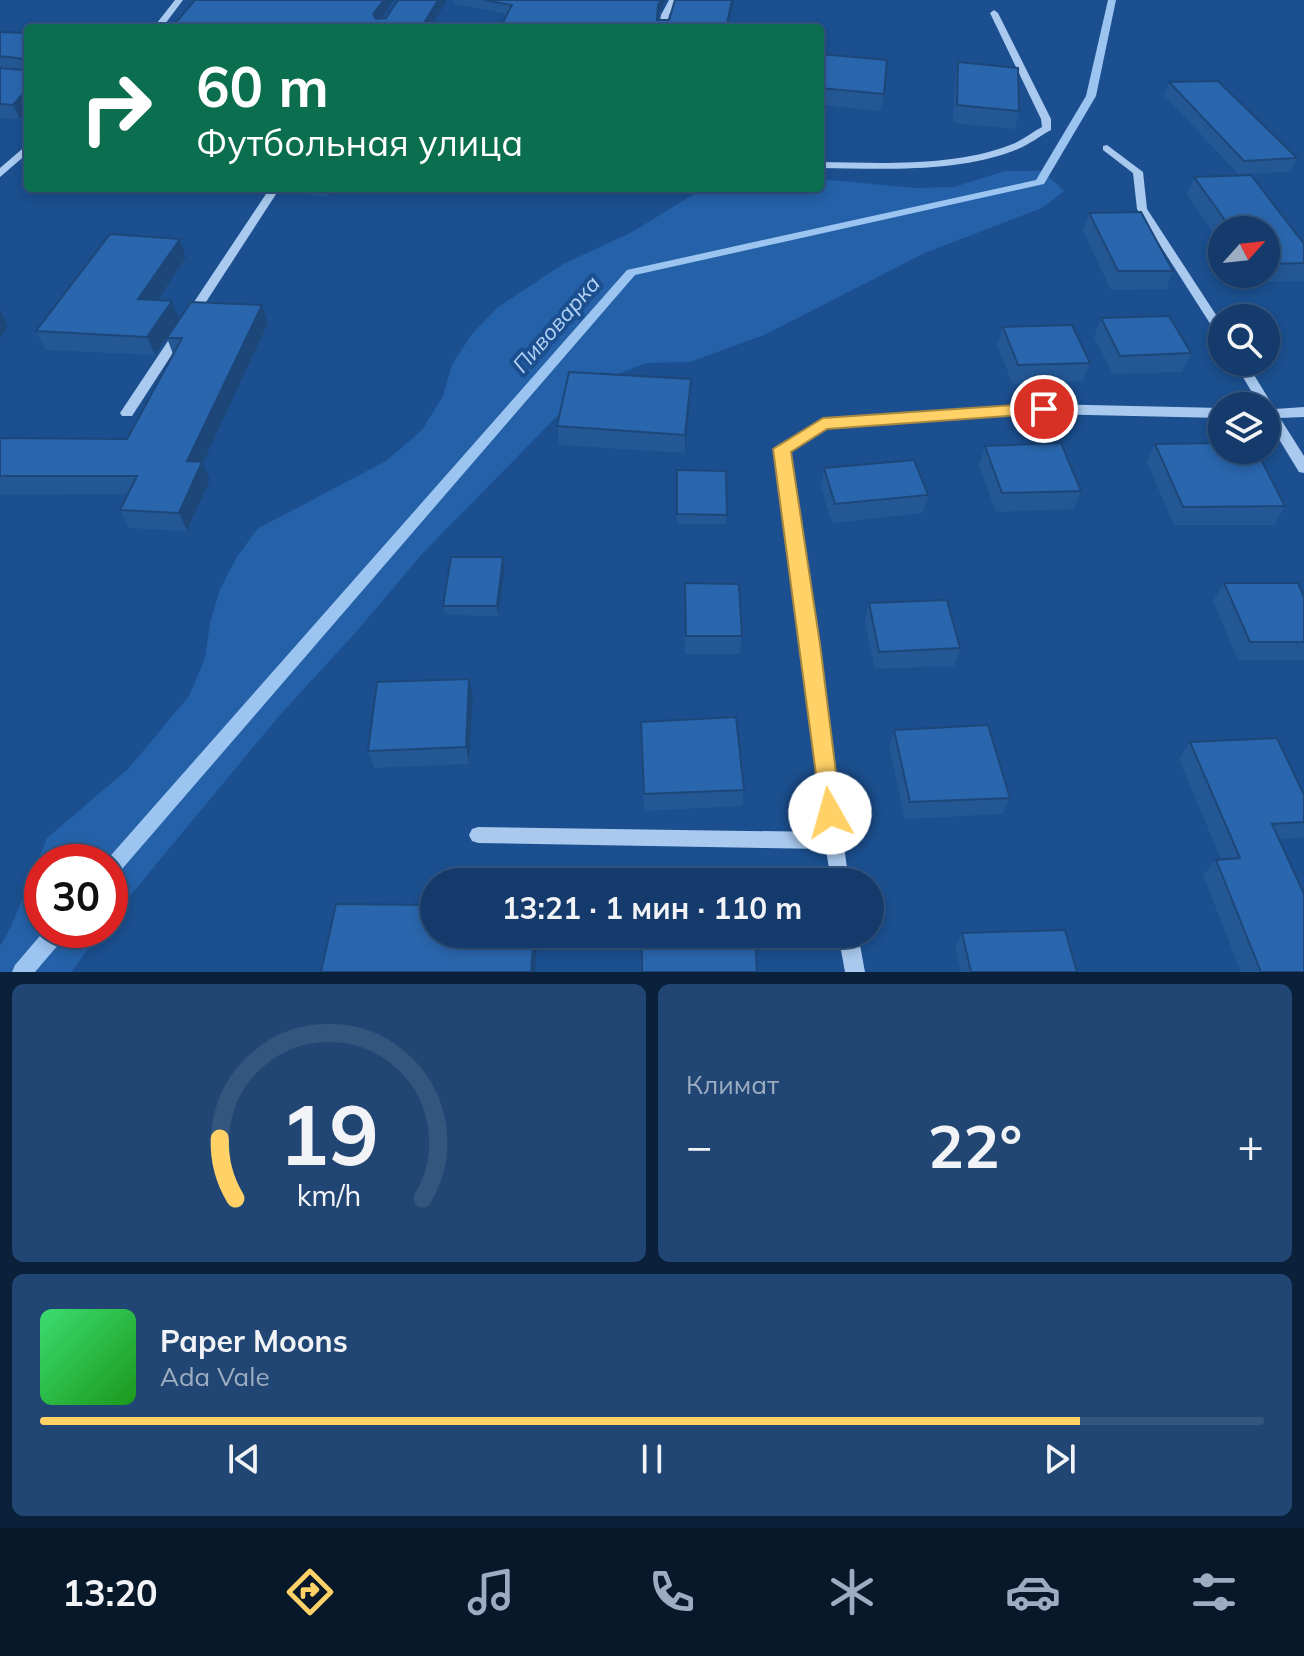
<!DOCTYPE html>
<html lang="ru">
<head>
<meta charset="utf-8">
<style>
  :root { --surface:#143b6b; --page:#214673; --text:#f1f3f6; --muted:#9dadc1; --line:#33557e; --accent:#ffd166 }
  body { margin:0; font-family:Mulish,sans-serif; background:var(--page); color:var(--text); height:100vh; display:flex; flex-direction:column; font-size:30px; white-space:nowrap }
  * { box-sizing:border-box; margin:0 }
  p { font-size:26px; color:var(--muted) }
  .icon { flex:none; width:44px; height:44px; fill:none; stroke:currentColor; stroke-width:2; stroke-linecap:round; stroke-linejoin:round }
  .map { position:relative; height:972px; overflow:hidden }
  .sheet { display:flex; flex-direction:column; gap:12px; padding:12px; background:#0b203b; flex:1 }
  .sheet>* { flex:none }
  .banner { position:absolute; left:24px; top:24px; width:800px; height:168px; border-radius:8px; box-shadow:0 4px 12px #0003,0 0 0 2px var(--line); background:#0b6e4f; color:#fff; overflow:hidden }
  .needle { width:52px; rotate:63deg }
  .buttons { position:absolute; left:1208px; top:216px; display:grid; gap:16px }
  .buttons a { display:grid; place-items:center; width:72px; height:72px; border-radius:50%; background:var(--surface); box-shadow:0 4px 12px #0003,0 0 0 2px var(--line); font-size:40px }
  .speed { position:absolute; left:24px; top:844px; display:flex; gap:16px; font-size:40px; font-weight:700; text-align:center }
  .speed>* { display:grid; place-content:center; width:104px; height:104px; border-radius:50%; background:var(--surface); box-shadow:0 4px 12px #0003,0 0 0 2px var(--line); line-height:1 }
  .speed .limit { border:12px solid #d22; background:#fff; color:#111 }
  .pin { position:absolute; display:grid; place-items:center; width:68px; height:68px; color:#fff; margin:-34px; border:4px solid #fff; border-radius:50%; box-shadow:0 2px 8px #0007 }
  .me { position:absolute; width:88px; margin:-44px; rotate:353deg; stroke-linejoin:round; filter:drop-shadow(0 0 6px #0008) }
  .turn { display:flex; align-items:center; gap:28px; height:168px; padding:0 40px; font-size:36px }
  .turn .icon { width:104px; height:104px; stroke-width:2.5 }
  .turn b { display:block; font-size:56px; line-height:68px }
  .big { font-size:60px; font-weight:700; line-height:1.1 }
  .sheet .card { flex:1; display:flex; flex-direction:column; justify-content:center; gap:12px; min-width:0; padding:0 28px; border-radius:12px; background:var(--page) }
  .sheet .dial { align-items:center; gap:0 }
  .dial svg { height:208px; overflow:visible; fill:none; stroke:var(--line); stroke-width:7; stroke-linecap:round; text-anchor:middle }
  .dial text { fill:var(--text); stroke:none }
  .song { display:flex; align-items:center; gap:24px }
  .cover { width:96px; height:96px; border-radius:12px; background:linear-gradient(135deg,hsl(140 70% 55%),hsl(120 70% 35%)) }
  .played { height:8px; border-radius:4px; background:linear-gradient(90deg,var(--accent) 85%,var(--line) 85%) }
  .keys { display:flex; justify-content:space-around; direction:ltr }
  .heat { display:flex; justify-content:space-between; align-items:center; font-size:44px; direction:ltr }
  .sheet .tiles { flex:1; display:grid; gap:12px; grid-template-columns:1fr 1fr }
  .card:last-child { grid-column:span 2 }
  .trip { position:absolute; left:420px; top:868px; width:464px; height:80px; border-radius:40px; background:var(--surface); box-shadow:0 4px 12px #0003,0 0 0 2px var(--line); font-weight:700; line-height:80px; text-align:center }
  .tabs { display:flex; height:128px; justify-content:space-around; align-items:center; background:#08182b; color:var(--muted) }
  .tabs .icon { width:56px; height:56px }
  .tabs .on { color:var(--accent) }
  .tabs b { font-size:36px; color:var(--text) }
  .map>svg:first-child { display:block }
  .green { fill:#2461a8 }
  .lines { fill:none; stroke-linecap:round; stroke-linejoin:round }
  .stream { fill:#9cc4f0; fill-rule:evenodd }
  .minor { fill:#a9c9ee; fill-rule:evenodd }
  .wall { fill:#245895 }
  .shaded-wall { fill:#1d4779 }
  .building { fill:#2a66ad; stroke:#1d4779; stroke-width:2 }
  .route { fill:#ffd166; stroke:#a68842; stroke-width:2 }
  .labels { text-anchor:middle; stroke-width:8; stroke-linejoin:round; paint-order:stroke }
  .water-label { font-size:22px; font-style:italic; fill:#b5d3f5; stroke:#1b4f8f }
</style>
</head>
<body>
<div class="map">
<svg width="1304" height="972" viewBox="0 0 1304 972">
  <rect width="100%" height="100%" fill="#1b4f8f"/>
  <path class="green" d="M 1005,171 L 1043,171 L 1064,191 L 1042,208 L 925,253 L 764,335 L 690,362 L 646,363 L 604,379 L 571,402 L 423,553 L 357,631 L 279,716 L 110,920 L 110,862 L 42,862 L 42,930 L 102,930 L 71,972 L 0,972 L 0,946 L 11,927 L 47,838 L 128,769 L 189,696 L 205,658 L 210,623 L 220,589 L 237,557 L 257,529 L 386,461 L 422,430 L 443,396 L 452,364 L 472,334 L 498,307 L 563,264 L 632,232 L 704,188 L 820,188 L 820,179 L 915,188 L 954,187 Z"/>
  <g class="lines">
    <path class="stream" d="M 1108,0 L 1116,0 L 1096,96 L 1044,184 L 635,275 L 116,876 L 110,879 L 110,862 L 105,862 L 627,270 L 1036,180 L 1086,96 Z
      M 45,930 L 68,930 L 65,937 L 35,972 L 12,972 L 15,965 Z"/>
    <path class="minor" d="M 175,0 L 183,0 L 162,28 L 153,28 Z
      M 669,0 L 677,0 L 669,15 L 667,28 L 659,28 L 661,15 Z
      M 994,10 L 998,13 L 1051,119 L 1051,130 C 1040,136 1030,144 1018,149 C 960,173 882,169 820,168 L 820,162 C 879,163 954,167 1010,145 C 1021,141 1031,133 1042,127 L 1041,119 L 990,13 Z
      M 28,144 L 28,153 L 0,177 L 0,168 Z
      M 1107,145 L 1143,172 L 1147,209 L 1222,324 L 1222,337 L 1218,336 L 1137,209 L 1133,173 L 1103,150 L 1103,146 Z
      M 270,188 L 280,188 L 132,416 L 122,416 L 120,413 Z
      M 1234,362 L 1246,362 L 1275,409 L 1304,407 L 1304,417 L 1280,418 L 1304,456 L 1304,473 L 1299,472 L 1266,418 L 1266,406 L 1260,406 Z
      M 1044,404 L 1222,408 L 1222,418 L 1044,414 L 826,428 L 788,451 L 849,882 L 831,882 L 826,849 L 478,843 L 472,841 L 469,835 L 472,829 L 478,827 L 824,832 L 774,449 L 776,446 L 823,419 Z
      M 838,934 L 858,934 L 865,972 L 845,972 Z"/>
  </g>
  <path class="wall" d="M 454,0 L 666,0 L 658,15 L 658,20 L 669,20 L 675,0 L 734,0 L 728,28 L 500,28 L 507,14 L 455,4 Z
    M 0,32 L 28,33 L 20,119 L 0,118 Z
    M 820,54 L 884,94 L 881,111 L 820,105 Z
    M 958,62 L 1019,111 L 1015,129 L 953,123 L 955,80 Z
    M 1169,82 L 1297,158 L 1291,172 L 1238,174 L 1164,95 Z
    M 1194,177 L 1304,244 L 1304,281 L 1248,283 L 1242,274 L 1266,274 L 1266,230 L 1222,230 L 1222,245 L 1187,195 Z
    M 196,188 L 244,188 L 241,194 L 198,193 Z
    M 280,188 L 335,188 L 329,197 L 281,192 Z
    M 1089,213 L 1173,271 L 1166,289 L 1111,290 L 1083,231 Z
    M 180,239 L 186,257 L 158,300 L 172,301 L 179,319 L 155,355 L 45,350 L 36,331 Z
    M 1101,318 L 1191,353 L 1182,372 L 1113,374 L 1094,337 Z
    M 268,323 L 203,463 L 210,480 L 187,531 L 129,528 L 120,510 L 128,494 L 0,495 L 0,438 L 127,439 L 173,354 L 167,338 Z
    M 1003,327 L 1090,363 L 1083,381 L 1013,384 L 997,346 Z
    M 691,379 L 685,453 L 559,445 L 557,426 Z
    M 1155,444 L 1285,506 L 1274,525 L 1174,525 L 1147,462 Z
    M 985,446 L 1081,491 L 1074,509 L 996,512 L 979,465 Z
    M 824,468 L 928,495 L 923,513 L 832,523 L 821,487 Z
    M 677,470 L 727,515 L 726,524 L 677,524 Z
    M 503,557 L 505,567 L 498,616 L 445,615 L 443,606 Z
    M 685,583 L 742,636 L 740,654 L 685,654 Z
    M 1224,583 L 1304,597 L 1304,660 L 1238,660 L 1213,601 Z
    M 869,603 L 960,648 L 954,666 L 875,669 L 865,621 Z
    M 469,679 L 473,696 L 469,764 L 374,768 L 368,751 Z
    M 894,730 L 1010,798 L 1002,814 L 905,819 L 889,747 Z
    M 641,739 L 744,790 L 742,806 L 644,811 Z
    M 1190,742 L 1304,795 L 1304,836 L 1302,838 L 1279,839 L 1304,972 L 1241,972 L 1203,875 L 1216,860 L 1221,859 L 1179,759 Z
    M 962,933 L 1077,972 L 961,972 L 955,947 Z"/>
  <path class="shaded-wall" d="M 384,0 L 394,0 L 376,26 L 373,14 Z
    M 438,0 L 446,0 L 446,2 L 430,28 L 421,28 Z
    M 661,0 L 666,0 L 658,15 L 657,28 L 658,5 Z
    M 732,0 L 734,0 L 728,28 L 726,28 Z
    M 28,88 L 28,110 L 20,119 L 13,105 Z
    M 327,188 L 335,188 L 329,197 Z
    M 180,239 L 186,257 L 146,318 L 138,299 Z
    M 172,301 L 179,319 L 155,355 L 147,337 Z
    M 262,305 L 268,323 L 203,463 L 210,480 L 187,531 L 179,513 L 187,461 Z
    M 0,310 L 8,326 L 0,338 Z
    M 691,379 L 690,398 L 685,453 L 685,435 Z
    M 503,557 L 505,567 L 498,616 L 497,606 Z
    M 469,679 L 473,696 L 469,764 L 466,747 Z
    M 534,934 L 538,934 L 535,972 L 531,972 Z"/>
  <path class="building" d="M 195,0 L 384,0 L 373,14 L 376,19 L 386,18 L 398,0 L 438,0 L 421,28 L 171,28 Z
    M 484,0 L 661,0 L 658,5 L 657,20 L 669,20 L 675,0 L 732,0 L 726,28 L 688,28 L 651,26 L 650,28 L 500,28 L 512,5 Z
    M 0,32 L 28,33 L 28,88 L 13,105 L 0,104 L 0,68 L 22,70 L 25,67 L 24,59 L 0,56 Z
    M 820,54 L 887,60 L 884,94 L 820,88 Z
    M 958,62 L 1018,68 L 1019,111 L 957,105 Z
    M 1218,81 L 1297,158 L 1244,161 L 1169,82 Z
    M 1251,175 L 1304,244 L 1304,263 L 1266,264 L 1266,230 L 1232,230 L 1194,177 Z
    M 1141,212 L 1173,271 L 1118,271 L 1089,213 Z
    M 110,234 L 180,239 L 138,299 L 172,301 L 147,337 L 36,331 Z
    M 191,302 L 262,305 L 187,461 L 202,462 L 179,513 L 120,510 L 137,476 L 0,476 L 0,438 L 127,439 L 182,338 L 167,338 Z
    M 1169,316 L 1191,353 L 1120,356 L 1101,318 Z
    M 1072,325 L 1090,363 L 1018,365 L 1003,327 Z
    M 569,372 L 691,379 L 685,435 L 557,426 Z
    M 1061,443 L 1081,491 L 1002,493 L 985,446 Z
    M 1222,443 L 1222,450 L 1256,450 L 1285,506 L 1183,507 L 1155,444 Z
    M 914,460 L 928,495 L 835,504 L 824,468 Z
    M 677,470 L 726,471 L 727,515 L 677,514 Z
    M 451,557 L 503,557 L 497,606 L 443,606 Z
    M 685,583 L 739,584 L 742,636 L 686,636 Z
    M 1224,583 L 1298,583 L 1304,597 L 1304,642 L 1250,642 Z
    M 947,600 L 960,648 L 879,652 L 869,603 Z
    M 469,679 L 466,747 L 368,751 L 377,682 Z
    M 736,717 L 744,790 L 644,794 L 641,722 Z
    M 988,725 L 1010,798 L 910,802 L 894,730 Z
    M 1277,738 L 1304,795 L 1304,822 L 1272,824 L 1304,894 L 1304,972 L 1261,972 L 1216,860 L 1240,858 L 1190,742 Z
    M 463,875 L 540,876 L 539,882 L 462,882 Z
    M 336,904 L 434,905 L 434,934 L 534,934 L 531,972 L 321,972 Z
    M 1065,930 L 1077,972 L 971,972 L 962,933 Z
    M 642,934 L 755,934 L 757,972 L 642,972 Z"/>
  <path class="route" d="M 1044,403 L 1050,405 L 1052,409 L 1050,413 L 827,429 L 791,452 L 820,644 L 841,813 L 838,820 L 830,823 L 822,820 L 773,449 L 823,418 Z"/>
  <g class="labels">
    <g class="water-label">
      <text transform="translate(556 324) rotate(-49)" y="8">Пивоварка</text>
    </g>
  </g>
</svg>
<div class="buttons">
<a><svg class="needle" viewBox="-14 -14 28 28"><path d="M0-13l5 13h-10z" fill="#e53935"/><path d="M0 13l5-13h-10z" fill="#9dadc1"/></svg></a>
<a><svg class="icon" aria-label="search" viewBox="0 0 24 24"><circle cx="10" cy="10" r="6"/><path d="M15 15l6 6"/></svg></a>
<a><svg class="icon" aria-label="layers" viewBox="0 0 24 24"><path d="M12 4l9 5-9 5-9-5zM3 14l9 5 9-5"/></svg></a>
</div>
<div class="speed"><div class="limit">30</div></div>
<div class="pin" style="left:1044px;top:409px;background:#d93025"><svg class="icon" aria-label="arrive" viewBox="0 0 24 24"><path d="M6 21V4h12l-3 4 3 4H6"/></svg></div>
<svg class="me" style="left:830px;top:813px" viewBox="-20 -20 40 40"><circle r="19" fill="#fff"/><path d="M0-13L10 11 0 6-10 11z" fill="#ffd166"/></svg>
<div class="trip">13:21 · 1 мин · 110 m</div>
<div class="banner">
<div class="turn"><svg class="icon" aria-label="right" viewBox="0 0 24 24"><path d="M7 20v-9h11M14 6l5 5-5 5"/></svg><div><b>60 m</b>Футбольная улица</div></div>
</div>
</div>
<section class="sheet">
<div class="tiles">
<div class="card dial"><svg viewBox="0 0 100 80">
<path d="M14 69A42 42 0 1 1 86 69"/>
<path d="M14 69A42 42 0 0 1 8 46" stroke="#ffd166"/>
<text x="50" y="56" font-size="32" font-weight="700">19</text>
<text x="50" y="72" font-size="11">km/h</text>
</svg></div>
<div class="card"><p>Климат</p>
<div class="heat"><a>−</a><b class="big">22°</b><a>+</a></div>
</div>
<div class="card">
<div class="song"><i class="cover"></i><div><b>Paper Moons</b><p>Ada Vale</p></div></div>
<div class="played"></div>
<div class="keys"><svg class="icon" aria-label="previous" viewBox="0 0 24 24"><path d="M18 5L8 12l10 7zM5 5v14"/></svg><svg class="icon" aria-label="pause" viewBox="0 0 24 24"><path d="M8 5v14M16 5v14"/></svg><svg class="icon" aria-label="next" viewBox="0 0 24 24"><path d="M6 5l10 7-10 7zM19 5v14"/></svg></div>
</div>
</div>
</section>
<nav class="tabs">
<b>13:20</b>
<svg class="icon on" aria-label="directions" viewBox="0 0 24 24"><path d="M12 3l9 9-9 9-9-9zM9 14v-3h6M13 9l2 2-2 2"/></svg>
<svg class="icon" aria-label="music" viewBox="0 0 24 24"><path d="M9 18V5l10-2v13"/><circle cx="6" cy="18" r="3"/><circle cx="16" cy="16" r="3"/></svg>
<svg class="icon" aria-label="phone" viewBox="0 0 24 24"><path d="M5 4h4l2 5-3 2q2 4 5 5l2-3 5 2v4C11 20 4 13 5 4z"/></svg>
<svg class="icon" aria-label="climate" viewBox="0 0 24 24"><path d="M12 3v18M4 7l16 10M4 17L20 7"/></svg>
<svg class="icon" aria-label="car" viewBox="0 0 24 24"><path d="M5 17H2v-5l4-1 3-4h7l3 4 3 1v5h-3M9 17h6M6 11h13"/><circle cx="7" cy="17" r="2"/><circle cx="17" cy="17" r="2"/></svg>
<svg class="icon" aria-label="filters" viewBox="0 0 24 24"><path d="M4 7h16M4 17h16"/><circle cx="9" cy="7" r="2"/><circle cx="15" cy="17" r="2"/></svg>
</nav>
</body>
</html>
